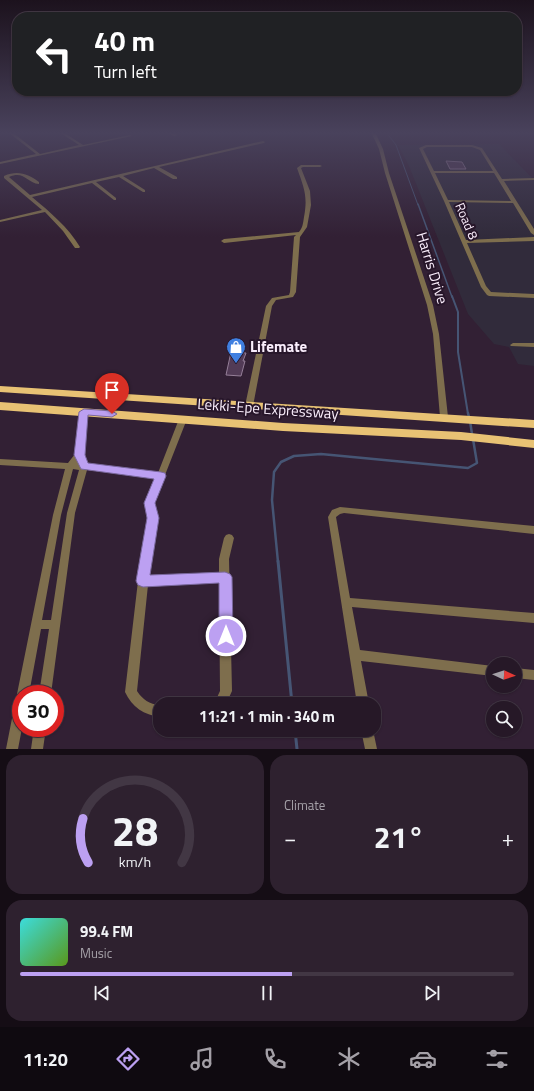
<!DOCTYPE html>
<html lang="en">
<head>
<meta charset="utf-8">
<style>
  :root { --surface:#261827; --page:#2e212f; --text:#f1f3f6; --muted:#a4a0a7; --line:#423744; --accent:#bca0f2 }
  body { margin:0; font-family:"Titillium Web",sans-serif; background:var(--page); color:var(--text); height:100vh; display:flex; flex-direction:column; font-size:15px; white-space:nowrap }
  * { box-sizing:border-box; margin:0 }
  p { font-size:13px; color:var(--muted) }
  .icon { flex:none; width:22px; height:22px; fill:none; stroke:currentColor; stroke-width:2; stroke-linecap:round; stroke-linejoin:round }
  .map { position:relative; height:749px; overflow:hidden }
  .panel { display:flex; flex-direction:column; gap:6px; padding:6px; background:#150d15; flex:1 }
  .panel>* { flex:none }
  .guide { position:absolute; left:12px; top:12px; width:510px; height:84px; border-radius:16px; box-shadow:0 1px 3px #0004,0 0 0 1px var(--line); background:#202124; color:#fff; overflow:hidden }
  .needle { width:26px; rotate:94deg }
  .buttons { position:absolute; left:486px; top:657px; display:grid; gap:8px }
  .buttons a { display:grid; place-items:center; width:36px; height:36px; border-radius:50%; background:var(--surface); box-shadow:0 1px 3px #0004,0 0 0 1px var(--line); font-size:20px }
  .speed { position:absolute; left:12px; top:685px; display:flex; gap:8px; font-size:20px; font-weight:700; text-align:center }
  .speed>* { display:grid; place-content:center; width:52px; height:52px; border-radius:50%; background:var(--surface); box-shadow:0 1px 3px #0004,0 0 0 1px var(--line); line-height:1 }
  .speed .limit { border:6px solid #d22; background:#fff; color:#111 }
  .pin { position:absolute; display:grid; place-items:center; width:34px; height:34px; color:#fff; margin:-41px -17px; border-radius:50% 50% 50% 0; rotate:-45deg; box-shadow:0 0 4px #0007 }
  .pin .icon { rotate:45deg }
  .me { position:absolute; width:44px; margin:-22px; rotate:0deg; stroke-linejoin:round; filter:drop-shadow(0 0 3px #0008) }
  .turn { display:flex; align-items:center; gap:14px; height:84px; padding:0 16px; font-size:18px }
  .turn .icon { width:52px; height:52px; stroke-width:2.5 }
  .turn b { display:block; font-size:28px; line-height:34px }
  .big { font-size:30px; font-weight:700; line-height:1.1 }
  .panel .widget { flex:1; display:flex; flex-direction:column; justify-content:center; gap:6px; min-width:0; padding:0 14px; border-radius:16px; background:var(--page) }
  .panel .dial { align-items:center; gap:0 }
  .dial svg { height:104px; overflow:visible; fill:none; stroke:var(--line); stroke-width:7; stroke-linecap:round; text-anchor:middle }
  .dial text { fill:var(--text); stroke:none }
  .song { display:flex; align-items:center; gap:12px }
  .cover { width:48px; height:48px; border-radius:6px; background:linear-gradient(135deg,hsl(180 70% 55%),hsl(90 70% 35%)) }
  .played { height:4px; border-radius:2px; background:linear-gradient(90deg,var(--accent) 55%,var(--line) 55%) }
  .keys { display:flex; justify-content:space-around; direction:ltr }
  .heat { display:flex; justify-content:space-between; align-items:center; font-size:22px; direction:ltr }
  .panel .tiles { flex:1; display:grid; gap:6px; grid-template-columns:1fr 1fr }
  .widget:last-child { grid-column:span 2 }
  .trip { position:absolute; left:153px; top:697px; width:228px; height:40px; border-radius:16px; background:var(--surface); box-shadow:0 1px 3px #0004,0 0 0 1px var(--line); font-weight:700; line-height:40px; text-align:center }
  .dock { display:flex; height:64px; justify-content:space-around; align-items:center; background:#0f0a10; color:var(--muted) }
  .dock .icon { width:28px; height:28px }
  .dock .current { color:var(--accent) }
  .dock b { font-size:18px; color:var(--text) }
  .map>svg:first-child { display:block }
  .commercial { fill:#312b3b }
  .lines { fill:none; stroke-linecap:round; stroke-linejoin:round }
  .stream-far4 { stroke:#465574; stroke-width:1 }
  .stream-far3 { stroke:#465574; stroke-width:1.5 }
  .stream-far2 { stroke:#465574; stroke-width:2 }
  .stream-far1 { stroke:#465574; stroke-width:2.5 }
  .stream { stroke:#465574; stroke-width:3 }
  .building { fill:#523b56; stroke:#957f98 }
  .minor { fill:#7e6e4d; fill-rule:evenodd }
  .trunk { fill:#e8c274; fill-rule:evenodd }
  .route { fill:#bca0f2; stroke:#7a689d }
  .labels { text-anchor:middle; stroke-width:4; stroke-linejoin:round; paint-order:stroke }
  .far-street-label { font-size:13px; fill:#faeefc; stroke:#27162a }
  .street-label { font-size:15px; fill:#faeefc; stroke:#27162a }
  .poi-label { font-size:15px; font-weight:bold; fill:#faeefc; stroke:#27162a; text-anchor:start }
</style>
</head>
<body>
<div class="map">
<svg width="534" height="749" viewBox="0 0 534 749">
  <rect width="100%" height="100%" fill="#322034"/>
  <path class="commercial" d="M 499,144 L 534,180 L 534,366 L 518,364 L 509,347 L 494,344 L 468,314 L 409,166 L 398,145 Z"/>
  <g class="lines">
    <path class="stream-far4" d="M 386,132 L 396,145 L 418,205"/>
    <path class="stream-far3" d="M 418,204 L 452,297"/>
    <path class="stream-far2" d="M 452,296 L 458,312 L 458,352 L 468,414"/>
    <path class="stream-far1" d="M 468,413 L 469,417
      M 470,421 L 472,434
      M 278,562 L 272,500 L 274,472 L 281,462 L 294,456 L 321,454 L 468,468 L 477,463 L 473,439"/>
    <path class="stream" d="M 278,561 L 292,704
      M 295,730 L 297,749"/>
  </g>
  <path class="building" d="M 446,161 L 462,162 L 466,169 L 450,169 Z
    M 231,352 L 246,353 L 243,361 L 245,361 L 241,376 L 226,375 Z"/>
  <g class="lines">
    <path class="minor" d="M 8,132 L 12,132 L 40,154 L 79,145 L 59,132 L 63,132 L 83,145 L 130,135 L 132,136 L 0,164 L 0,162 L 36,154 Z
      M 167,132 L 172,132 L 177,135 L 174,136 Z
      M 371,132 L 375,132 L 383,149 L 389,173 L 433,305 L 439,334 L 448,417 L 444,419 L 440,417 L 433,334 L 427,305 L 385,173 L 379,149 Z
      M 263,141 L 265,142 L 264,143 L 159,167 L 177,177 L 177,179 L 173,179 L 154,168 L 123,176 L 145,190 L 145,192 L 143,192 L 119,177 L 96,182 L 116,198 L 116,200 L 114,200 L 92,183 L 32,197 C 50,212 68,227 80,247 L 79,248 L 75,248 L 63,231 L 45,212 L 0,222 L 0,220 L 42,210 L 4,178 L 4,176 C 18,170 28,174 39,182 L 39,184 C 27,183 24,170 9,177 L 30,195 Z
      M 426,145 L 472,145 L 482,148 L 502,179 L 534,178 L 534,180 L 504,181 L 534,229 L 534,235 L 531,233 L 513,203 L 449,202 L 466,240 L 534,237 L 534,241 L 467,243 L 486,286 L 491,292 L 534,294 L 534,298 L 489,296 L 487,295 L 481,287 L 444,201 L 419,148 ZM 427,147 L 472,147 L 480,150 L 493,171 L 434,171 L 423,149 ZM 435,173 L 494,173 L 511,201 L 448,200 Z
      M 301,165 L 320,165 L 322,166 L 320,167 L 303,167 L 301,168 L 310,191 L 311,205 L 307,227 L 300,237 L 296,292 L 293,297 L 276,300 L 272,306 L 253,406 L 249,408 L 245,406 L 266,306 L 272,298 L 289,295 L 290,292 L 294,237 L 296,235 L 224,243 L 221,241 L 224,239 L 299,232 C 303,227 303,223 304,217 C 308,196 304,188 297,168 Z
      M 513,343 L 534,343 L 534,347 L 511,346 L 510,345 Z
      M 80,410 L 86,410 L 87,412 L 83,455 L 87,464 L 158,473 L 179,419 L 183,417 L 187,419 L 154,503 L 157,517 L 149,577 L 219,573 L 219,559 L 224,538 L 226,535 L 229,534 L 232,535 L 234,538 L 229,559 L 232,691 L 226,704 L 214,704 L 220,691 L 219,581 L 148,585 L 137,691 C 143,700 149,704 160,705 L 160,717 C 144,715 132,707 125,692 L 138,581 L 149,517 L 146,503 L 155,478 L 87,470 L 75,513 L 51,694 L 39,694 L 49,629 L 41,629 L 29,694 L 21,694 L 21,728 L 22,728 L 18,749 L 6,749 L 15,703 L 17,699 L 19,698 L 17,694 L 53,515 L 65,469 L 0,465 L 0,459 L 68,463 L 75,454 L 79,412 ZM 73,469 L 79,470 L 67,513 L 51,620 L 42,620 L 61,515 Z
      M 340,507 L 534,526 L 534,534 L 344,513 L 340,514 L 336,517 L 350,598 L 534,613 L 534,623 L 352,607 L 360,650 L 493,666 L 493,676 L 361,661 L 369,704 L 357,704 L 328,517 L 332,510 Z
      M 515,668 L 534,670 L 534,680 L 515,678 Z
      M 34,728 L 46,728 L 43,749 L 31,749 Z
      M 361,730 L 373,730 L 377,749 L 365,749 Z"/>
    <path class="trunk" d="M 0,386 L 534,420 L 534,428 L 0,392 Z
      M 0,402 L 283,423 L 461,432 L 534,440 L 534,448 L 461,440 L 283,431 L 0,410 Z"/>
  </g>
  <linearGradient id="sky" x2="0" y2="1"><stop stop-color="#1c121d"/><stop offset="0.56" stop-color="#49425c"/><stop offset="1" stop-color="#49425c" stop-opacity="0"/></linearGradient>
  <rect width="534" height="237" fill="url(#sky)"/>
  <path class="route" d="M 84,409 L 112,411 L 117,414 L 112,417 L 88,415 L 85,455 L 88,463 L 161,472 L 165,473 L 166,476 L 155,503 L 159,518 L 150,575 L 225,572 L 230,574 L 232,577 L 233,636 L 231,640 L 226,642 L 221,640 L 219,636 L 219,583 L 143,587 L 138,585 L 136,581 L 147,518 L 144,503 L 154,479 L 81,469 L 74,455 L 79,412 Z"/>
  <defs>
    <symbol id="shop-pin" viewBox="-11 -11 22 30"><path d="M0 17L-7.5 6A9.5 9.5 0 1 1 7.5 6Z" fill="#3f7fe0" stroke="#27162a"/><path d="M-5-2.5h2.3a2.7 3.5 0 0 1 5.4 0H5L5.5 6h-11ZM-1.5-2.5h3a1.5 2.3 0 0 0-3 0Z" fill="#fff"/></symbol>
  </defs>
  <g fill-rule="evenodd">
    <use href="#shop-pin" x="225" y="336" width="22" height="30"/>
  </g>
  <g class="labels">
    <g class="far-street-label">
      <text transform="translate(467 221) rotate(67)" y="5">Road 8</text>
    </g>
    <g class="street-label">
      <text transform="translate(432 268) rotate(73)" y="5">Harris Drive</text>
      <text transform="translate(268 409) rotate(4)" y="5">Lekki-Epe Expressway</text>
    </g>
    <g class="poi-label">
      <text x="250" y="352">Lifemate</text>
    </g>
  </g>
</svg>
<div class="buttons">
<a><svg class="needle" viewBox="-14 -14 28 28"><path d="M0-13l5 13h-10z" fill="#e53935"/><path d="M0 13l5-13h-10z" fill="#a4a0a7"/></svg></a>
<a><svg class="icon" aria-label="search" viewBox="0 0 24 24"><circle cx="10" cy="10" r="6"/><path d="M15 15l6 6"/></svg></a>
</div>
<div class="speed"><div class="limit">30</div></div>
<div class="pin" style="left:112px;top:414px;background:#d93025"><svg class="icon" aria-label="arrive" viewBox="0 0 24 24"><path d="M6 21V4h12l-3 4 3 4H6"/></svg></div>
<svg class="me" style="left:226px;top:636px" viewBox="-20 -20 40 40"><circle r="17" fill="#bca0f2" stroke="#fff" stroke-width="3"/><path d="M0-11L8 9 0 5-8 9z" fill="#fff"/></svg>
<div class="trip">11:21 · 1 min · 340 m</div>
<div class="guide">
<div class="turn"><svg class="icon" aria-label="left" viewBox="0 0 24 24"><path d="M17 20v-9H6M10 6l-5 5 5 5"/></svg><div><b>40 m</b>Turn left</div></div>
</div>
</div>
<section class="panel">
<div class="tiles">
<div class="widget dial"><svg viewBox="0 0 100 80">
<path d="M14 69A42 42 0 1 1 86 69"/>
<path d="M14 69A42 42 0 0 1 10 35" stroke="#bca0f2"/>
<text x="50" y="56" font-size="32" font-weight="700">28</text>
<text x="50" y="72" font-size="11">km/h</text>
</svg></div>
<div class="widget"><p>Climate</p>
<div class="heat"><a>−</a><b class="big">21°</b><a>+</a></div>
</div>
<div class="widget">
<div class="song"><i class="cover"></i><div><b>99.4 FM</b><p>Music</p></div></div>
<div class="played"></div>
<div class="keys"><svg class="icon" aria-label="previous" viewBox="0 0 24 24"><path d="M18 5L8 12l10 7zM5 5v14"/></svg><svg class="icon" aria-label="pause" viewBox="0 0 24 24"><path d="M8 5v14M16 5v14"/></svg><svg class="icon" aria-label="next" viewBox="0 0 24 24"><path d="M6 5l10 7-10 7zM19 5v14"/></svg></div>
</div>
</div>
</section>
<nav class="dock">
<b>11:20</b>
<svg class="icon current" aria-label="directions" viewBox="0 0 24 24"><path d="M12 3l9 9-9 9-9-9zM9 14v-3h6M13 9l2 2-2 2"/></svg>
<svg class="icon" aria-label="music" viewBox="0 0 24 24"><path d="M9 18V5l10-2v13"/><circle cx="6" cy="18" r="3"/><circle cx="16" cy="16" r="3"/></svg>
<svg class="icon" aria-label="phone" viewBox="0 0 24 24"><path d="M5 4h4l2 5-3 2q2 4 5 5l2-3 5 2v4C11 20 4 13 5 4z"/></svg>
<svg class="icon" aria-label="climate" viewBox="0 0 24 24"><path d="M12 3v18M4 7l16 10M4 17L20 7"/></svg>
<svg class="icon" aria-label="car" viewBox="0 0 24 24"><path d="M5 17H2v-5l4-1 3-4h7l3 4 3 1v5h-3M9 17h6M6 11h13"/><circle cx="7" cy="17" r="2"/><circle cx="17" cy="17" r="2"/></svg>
<svg class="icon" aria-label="filters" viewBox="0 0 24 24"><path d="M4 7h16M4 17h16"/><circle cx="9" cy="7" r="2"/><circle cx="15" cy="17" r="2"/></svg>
</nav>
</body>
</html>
